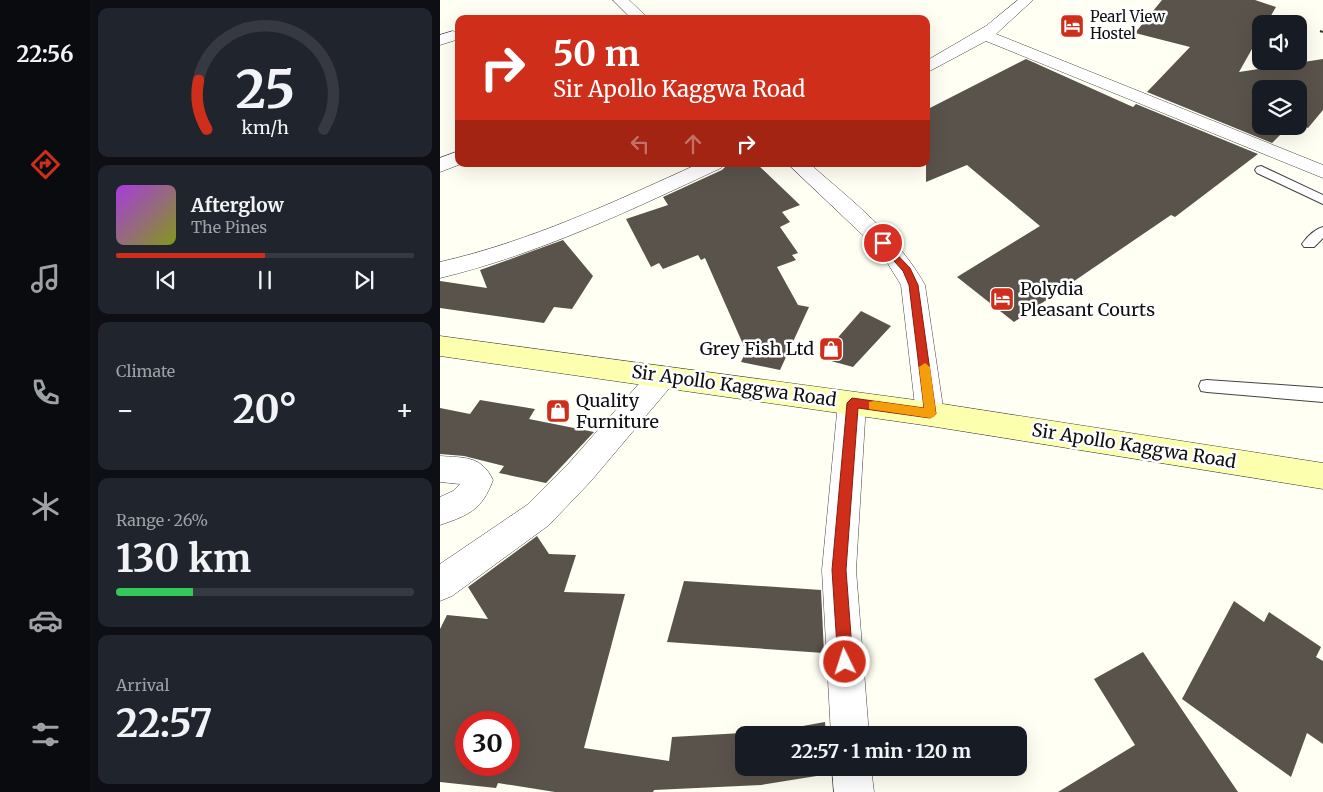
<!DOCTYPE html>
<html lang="en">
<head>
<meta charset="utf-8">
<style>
  :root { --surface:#171b24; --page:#20242c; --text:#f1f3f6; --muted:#9ea1a6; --line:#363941; --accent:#ce2e1a }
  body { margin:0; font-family:Merriweather,serif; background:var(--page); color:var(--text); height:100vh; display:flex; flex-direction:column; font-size:19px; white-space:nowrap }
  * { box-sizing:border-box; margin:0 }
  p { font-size:16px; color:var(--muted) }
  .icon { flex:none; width:28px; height:28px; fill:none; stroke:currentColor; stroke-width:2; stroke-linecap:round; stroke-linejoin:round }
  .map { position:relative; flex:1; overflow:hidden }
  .details { display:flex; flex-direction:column; gap:8px; padding:8px; background:#0d0f14; width:350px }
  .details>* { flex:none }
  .guide { position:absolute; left:15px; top:15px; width:475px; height:152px; border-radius:10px; box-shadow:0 5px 20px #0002; background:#ce2e1a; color:#fff; overflow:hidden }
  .tools { position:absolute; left:812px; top:15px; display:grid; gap:10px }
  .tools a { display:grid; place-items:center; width:55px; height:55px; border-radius:10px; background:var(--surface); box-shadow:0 5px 20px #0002; font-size:25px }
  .speed { position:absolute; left:15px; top:711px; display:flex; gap:10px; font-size:25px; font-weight:700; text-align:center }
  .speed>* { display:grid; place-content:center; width:65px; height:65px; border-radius:50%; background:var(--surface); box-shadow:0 5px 20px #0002; line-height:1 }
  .speed .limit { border:8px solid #d22; background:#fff; color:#111 }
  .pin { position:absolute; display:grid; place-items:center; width:42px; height:42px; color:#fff; margin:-21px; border:2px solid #fff; border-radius:50%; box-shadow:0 1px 5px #0007 }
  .me { position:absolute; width:55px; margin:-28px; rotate:356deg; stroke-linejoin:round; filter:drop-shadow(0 0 4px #0008) }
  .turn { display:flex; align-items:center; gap:18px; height:105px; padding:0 15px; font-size:22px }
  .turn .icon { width:65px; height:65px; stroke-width:2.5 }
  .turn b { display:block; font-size:35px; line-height:42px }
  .lanes { display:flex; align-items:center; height:48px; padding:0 15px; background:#0003; justify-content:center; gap:25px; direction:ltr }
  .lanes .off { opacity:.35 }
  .big { font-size:38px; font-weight:700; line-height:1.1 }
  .details .tile { flex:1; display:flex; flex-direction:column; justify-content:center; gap:8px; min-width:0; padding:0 18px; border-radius:10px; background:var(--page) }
  .details .dial { align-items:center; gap:0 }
  .dial svg { height:130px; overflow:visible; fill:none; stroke:var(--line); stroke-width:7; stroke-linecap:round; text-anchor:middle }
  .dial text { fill:var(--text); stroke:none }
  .song { display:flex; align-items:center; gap:15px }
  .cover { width:60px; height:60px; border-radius:8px; background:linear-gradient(135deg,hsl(280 70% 55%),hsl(70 70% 35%)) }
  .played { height:5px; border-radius:2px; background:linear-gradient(90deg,var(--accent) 50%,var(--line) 50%) }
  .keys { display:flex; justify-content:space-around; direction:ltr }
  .heat { display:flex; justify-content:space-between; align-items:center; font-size:28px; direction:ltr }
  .charge { height:8px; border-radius:4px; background:linear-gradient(90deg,#34c759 26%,var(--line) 0) }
  .trip { position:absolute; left:295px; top:726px; width:292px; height:50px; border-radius:10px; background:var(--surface); box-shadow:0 5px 20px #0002; font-weight:700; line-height:50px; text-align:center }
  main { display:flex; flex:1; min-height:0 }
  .tab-bar { display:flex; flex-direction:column; width:90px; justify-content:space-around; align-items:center; background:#090b0e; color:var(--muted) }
  .tab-bar .icon { width:35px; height:35px }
  .tab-bar .active { color:var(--accent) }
  .tab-bar b { font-size:22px; color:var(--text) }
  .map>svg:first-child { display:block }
  .building { fill:#5a534b; fill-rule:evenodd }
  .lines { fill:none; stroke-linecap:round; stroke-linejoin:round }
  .lane-casing { stroke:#434343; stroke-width:2 }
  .street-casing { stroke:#434343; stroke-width:1 }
  .secondary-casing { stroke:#323232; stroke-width:1 }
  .path { stroke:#323232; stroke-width:2; stroke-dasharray:3 1; stroke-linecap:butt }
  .lane { fill:#fff; fill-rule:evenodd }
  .street { fill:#fff; fill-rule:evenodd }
  .secondary { fill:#fbffae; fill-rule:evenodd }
  .route { fill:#ce2e1a; stroke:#861e11 }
  .slow { fill:#f59e0b }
  .labels { text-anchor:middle; stroke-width:5; stroke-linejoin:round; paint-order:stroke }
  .far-poi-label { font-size:15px; fill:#101010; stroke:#fff; text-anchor:start }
  .poi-label { font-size:18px; fill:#101010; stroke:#fff; text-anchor:start }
  .street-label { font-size:18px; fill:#101010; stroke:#fff }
</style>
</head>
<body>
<main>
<nav class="tab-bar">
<b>22:56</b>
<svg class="icon active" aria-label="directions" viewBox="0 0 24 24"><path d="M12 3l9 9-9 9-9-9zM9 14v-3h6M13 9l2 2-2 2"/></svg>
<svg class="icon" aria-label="music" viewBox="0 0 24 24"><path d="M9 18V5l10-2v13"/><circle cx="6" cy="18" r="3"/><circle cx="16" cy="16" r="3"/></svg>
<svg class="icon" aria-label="phone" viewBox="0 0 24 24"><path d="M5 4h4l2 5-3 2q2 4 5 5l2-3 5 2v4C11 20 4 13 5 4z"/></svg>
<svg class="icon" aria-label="climate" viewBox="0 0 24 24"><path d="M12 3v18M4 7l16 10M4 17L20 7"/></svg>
<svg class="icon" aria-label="car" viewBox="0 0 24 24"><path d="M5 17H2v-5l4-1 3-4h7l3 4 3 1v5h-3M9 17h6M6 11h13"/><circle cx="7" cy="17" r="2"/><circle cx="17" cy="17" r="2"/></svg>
<svg class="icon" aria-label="filters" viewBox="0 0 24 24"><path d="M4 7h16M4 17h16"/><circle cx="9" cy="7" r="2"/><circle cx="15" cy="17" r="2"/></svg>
</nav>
<section class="details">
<div class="tile dial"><svg viewBox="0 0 100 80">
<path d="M14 69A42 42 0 1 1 86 69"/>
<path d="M14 69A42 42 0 0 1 9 39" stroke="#ce2e1a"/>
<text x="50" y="56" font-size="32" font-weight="700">25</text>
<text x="50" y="72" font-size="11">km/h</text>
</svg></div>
<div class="tile">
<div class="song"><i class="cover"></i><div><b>Afterglow</b><p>The Pines</p></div></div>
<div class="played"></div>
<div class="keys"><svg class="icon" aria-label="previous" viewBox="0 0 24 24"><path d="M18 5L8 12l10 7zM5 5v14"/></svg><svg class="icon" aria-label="pause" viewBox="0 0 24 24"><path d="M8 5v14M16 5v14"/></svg><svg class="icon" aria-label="next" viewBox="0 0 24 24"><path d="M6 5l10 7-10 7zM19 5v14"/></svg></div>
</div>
<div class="tile"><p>Climate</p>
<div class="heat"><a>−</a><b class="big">20°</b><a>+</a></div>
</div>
<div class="tile"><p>Range · 26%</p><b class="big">130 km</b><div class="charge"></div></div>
<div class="tile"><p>Arrival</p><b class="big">22:57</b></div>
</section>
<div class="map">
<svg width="883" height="792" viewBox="0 0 883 792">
  <rect width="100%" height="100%" fill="#fffff3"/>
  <path class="building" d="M 722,0 L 815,0 L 836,7 L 826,24 L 821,24 L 821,33 L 799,72 L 883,59 L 883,110 L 868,128 L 862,126 L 854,135 L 844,131 L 832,143 L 707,92 L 750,47 L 695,33 ZM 821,89 L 859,89 L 859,126 L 821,126 Z
    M 586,59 L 693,107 L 696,104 L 818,154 L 735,217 L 731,215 L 574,322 L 517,277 L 600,226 L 527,165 L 486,182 L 486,110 Z
    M 288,164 L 317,164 L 360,205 L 342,212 L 350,222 L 340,227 L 358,253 L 352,255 L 356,260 L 337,267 L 358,305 L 369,307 L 340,370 L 301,362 L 306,351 L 265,258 L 261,260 L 258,255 L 223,269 L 219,263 L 211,267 L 186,219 L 228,205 L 223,197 L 282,170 Z
    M 123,240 L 153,276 L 132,309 L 114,307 L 104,323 L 0,308 L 0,281 L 47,288 L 40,270 Z
    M 421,311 L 451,326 L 413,367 L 380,358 Z
    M 40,400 L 95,409 L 89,419 L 154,432 L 106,483 L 59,473 L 64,466 L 24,456 L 0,454 L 0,408 L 30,414 Z
    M 97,536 L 109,554 L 136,555 L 124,592 L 185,594 L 144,748 L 229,761 L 232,737 L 335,731 L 385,722 L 386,735 L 304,735 L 304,768 L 389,768 L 389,774 L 321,785 L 214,790 L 213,792 L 115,792 L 58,783 L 56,788 L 0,782 L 0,629 L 7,615 L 48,619 L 28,587 ZM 26,722 L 69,722 L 69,765 L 26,765 Z
    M 244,581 L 381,590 L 384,653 L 227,642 Z
    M 794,601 L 824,622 L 829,612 L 881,647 L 876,657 L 883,661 L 883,744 L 867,733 L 851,777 L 742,699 Z
    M 703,652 L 751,723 L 798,792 L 618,792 L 695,745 L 654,679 Z"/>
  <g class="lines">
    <defs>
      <path id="lane" d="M 821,166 L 883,195 L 883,204 L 817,173 L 815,170 L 817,167 Z
        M 883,227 L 883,238 L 874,247 L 864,247 L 862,244 C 867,237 875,229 883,227 Z
        M 767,380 L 883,388 L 883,402 L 767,392 L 761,391 L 759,386 L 761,381 Z"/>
      <path id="street" d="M 173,0 L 189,0 L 209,19 L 192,19 Z
        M 578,0 L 593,0 L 556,34 L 883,165 L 883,178 L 546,41 L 486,73 L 486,61 L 546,26 Z
        M 13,31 L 19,33 L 19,39 L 0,45 L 0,35 Z
        M 19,151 L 19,164 L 21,164 L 0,172 L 0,158 Z
        M 258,164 L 284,164 L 281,168 C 189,211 99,254 0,278 L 0,262 C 91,241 174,202 258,164 Z
        M 348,164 L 370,164 C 412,201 457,235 485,285 L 504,414 L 500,422 L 490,426 L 480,422 L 476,414 L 461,285 L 445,259 L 430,242 Z
        M 222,366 L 232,369 L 235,377 L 232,385 L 151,481 L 109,525 L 12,596 L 0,601 L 0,564 L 87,505 L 129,463 L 212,369 Z
        M 412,392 L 422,395 L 426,403 L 416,570 L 429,735 L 391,735 L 382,570 L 398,403 L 402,395 Z
        M 0,456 C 24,458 41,455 53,480 C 42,510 29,515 0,525 L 0,497 L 13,491 L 20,484 L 0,482 Z
        M 392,768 L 431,768 L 434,792 L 394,792 Z"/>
      <path id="secondary" d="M 0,336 L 490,402 L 883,463 L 883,489 L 490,426 L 0,356 Z"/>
    </defs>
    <use href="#lane" class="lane-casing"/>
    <use href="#street" class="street-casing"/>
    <use href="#secondary" class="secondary-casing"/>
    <path class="path" d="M 880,31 L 883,32"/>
    <use href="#lane" class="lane"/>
    <use href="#street" class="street"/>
    <use href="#secondary" class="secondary"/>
  </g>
  <path class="route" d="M 443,240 L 470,268 L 478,285 L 496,414 L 490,418 L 418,408 L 406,570 L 413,662 L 410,667 L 405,669 L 400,667 L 398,662 L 392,570 L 407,403 L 412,398 L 484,408 L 469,285 L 463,271 L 438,243 Z"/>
  <path class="slow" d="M 485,363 L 490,367 L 496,414 L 494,417 L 490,418 L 429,409 L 429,402 L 434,401 L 484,408 L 479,367 Z"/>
  <defs>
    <symbol id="hotel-square" viewBox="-11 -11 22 22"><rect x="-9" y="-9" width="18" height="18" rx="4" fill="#ce2e1a" stroke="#fff"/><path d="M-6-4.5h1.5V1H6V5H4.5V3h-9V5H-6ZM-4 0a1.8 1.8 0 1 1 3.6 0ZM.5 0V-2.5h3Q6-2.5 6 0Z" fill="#fff"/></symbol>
    <symbol id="shop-square" viewBox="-11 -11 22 22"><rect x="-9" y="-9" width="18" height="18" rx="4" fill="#ce2e1a" stroke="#fff"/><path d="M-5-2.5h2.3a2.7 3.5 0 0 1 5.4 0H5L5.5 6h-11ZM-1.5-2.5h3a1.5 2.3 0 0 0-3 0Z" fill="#fff"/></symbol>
  </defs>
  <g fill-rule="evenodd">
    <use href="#hotel-square" x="618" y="12" width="28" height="28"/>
    <use href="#hotel-square" x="548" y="285" width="28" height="28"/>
    <use href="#shop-square" x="377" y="335" width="28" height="28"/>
    <use href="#shop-square" x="104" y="397" width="28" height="28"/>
  </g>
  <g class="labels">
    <g class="far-poi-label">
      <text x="650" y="22">Pearl View<tspan x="650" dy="17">Hostel</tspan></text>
    </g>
    <g class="poi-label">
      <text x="580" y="295">Polydia<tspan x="580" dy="21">Pleasant Courts</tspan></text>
      <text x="374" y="355" text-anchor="end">Grey Fish Ltd</text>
      <text x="136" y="407">Quality<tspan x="136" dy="21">Furniture</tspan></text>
    </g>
    <g class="street-label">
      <text transform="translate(294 386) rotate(8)" y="6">Sir Apollo Kaggwa Road</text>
      <text transform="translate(694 446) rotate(9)" y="6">Sir Apollo Kaggwa Road</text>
    </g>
  </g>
</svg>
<div class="tools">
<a><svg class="icon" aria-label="sound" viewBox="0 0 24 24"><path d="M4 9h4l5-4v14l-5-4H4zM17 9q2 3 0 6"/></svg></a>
<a><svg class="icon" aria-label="layers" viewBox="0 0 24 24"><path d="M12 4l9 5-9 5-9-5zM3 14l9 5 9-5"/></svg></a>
</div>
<div class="speed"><div class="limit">30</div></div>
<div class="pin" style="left:443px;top:243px;background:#d93025"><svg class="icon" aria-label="arrive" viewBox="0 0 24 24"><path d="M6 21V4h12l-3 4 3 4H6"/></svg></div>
<svg class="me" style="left:405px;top:662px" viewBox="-20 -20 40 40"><circle r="17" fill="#ce2e1a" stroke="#fff" stroke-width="3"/><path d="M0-11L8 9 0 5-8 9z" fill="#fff"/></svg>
<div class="trip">22:57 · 1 min · 120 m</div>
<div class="guide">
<div class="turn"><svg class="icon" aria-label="right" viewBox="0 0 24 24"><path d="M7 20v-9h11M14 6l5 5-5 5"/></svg><div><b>50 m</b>Sir Apollo Kaggwa Road</div></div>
<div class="lanes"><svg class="icon off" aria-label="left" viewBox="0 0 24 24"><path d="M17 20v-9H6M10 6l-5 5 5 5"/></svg><svg class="icon off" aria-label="ahead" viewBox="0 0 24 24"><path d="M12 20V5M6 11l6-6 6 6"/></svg><svg class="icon" aria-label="right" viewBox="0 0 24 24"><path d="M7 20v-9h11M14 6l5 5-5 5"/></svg></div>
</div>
</div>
</main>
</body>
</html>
